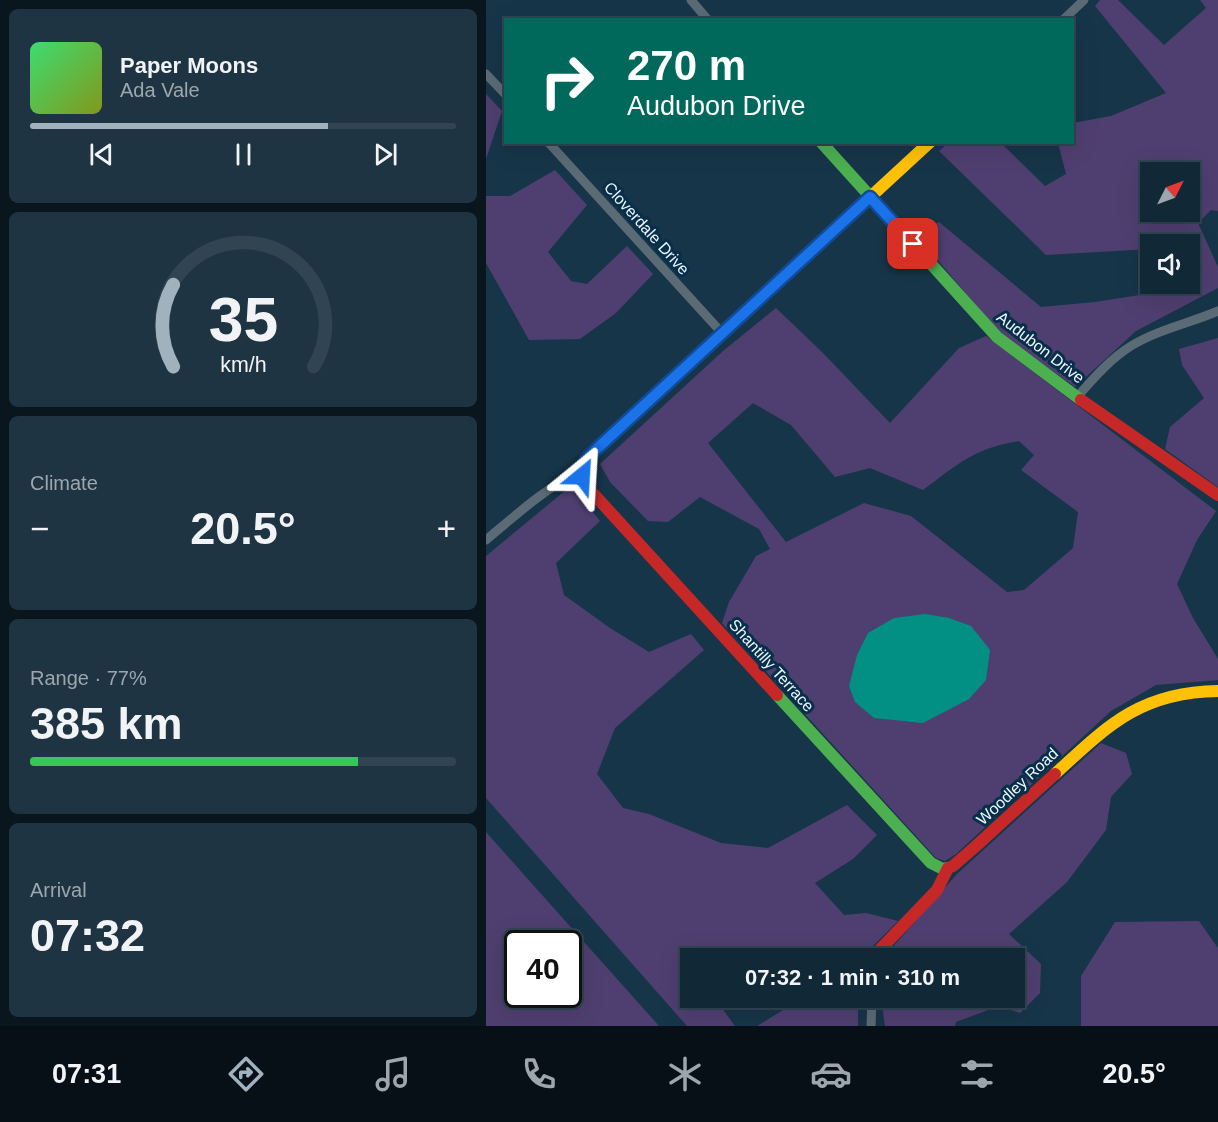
<!DOCTYPE html>
<html lang="en">
<head>
<meta charset="utf-8">
<style>
  :root { --surface:#112837; --page:#1e3442; --text:#f1f3f6; --muted:#9ca6ad; --line:#304452; --accent:#a1b2bf }
  body { margin:0; font-family:Helvetica,sans-serif; background:var(--page); color:var(--text); height:100vh; display:flex; flex-direction:column; font-size:22px; white-space:nowrap }
  * { box-sizing:border-box; margin:0 }
  p { font-size:20px; color:var(--muted) }
  .icon { flex:none; width:33px; height:33px; fill:none; stroke:currentColor; stroke-width:2; stroke-linecap:round; stroke-linejoin:round }
  .map { position:relative; flex:1; overflow:hidden }
  .details { display:flex; flex-direction:column; gap:9px; padding:9px; background:#09161e; width:486px }
  .details>* { flex:none }
  .top-card { position:absolute; left:18px; top:18px; width:570px; height:126px; border-radius:0px; box-shadow:0 6px 24px #0002,0 0 0 2px var(--line); background:#00695c; color:#fff; overflow:hidden }
  .needle { width:39px; rotate:48deg }
  .controls { position:absolute; left:654px; top:162px; display:grid; gap:12px }
  .controls a { display:grid; place-items:center; width:60px; height:60px; border-radius:0px; background:var(--surface); box-shadow:0 6px 24px #0002,0 0 0 2px var(--line); font-size:30px }
  .speed { position:absolute; left:18px; top:930px; display:flex; gap:12px; font-size:30px; font-weight:700; text-align:center }
  .speed>* { display:grid; place-content:center; width:78px; height:78px; border-radius:50%; background:var(--surface); box-shadow:0 6px 24px #0002,0 0 0 2px var(--line); line-height:1 }
  .speed .limit { border:3px solid #111; border-radius:9px; background:#fff; color:#111 }
  .pin { position:absolute; display:grid; place-items:center; width:51px; height:51px; color:#fff; margin:-26px; border-radius:12px; box-shadow:0 3px 9px #0006 }
  .me { position:absolute; width:66px; margin:-33px; rotate:27deg; stroke-linejoin:round; filter:drop-shadow(0 0 4px #0008) }
  .turn { display:flex; align-items:center; gap:21px; height:126px; padding:0 24px; font-size:27px }
  .turn .icon { width:78px; height:78px; stroke-width:2.5 }
  .turn b { display:block; font-size:42px; line-height:51px }
  .big { font-size:45px; font-weight:800; line-height:1.1 }
  .details .tile { flex:1; display:flex; flex-direction:column; justify-content:center; gap:9px; min-width:0; padding:0 21px; border-radius:9px; background:var(--page) }
  .details .dial { align-items:center; gap:0 }
  .dial svg { height:156px; overflow:visible; fill:none; stroke:var(--line); stroke-width:7; stroke-linecap:round; text-anchor:middle }
  .dial text { fill:var(--text); stroke:none }
  .song { display:flex; align-items:center; gap:18px }
  .cover { width:72px; height:72px; border-radius:9px; background:linear-gradient(135deg,hsl(140 70% 55%),hsl(70 70% 35%)) }
  .played { height:6px; border-radius:3px; background:linear-gradient(90deg,var(--accent) 70%,var(--line) 70%) }
  .keys { display:flex; justify-content:space-around; direction:ltr }
  .heat { display:flex; justify-content:space-between; align-items:center; font-size:33px; direction:ltr }
  .charge { height:9px; border-radius:4px; background:linear-gradient(90deg,#34c759 77%,var(--line) 0) }
  .trip { position:absolute; left:194px; top:948px; width:345px; height:60px; border-radius:0px; background:var(--surface); box-shadow:0 6px 24px #0002,0 0 0 2px var(--line); font-weight:800; line-height:60px; text-align:center }
  .tabs { display:flex; height:96px; justify-content:space-around; align-items:center; background:#071016; color:var(--muted) }
  .tabs .icon { width:42px; height:42px }
  .tabs .on { color:var(--accent) }
  .tabs b { font-size:27px; color:var(--text) }
  main { display:flex; flex:1; min-height:0 }
  .map>svg:first-child { display:block }
  .green { fill:#4f3f70; fill-rule:evenodd }
  .water { fill:#029085 }
  .lines { fill:none; stroke-linecap:round; stroke-linejoin:round }
  .street { stroke:#5b6b76; stroke-width:9 }
  .fast { stroke:#4caf50; stroke-width:12 }
  .slow { stroke:#ffc107; stroke-width:12 }
  .jam { stroke:#c62828; stroke-width:12 }
  .route-casing { stroke:#114b97; stroke-width:15 }
  .route { stroke:#1a73e8; stroke-width:10 }
  .labels { text-anchor:middle; stroke-width:6; stroke-linejoin:round; paint-order:stroke }
  .street-label { font-size:16px; fill:#ecf6ff; stroke:#082f4a }
</style>
</head>
<body>
<main>
<section class="details">
<div class="tile">
<div class="song"><i class="cover"></i><div><b>Paper Moons</b><p>Ada Vale</p></div></div>
<div class="played"></div>
<div class="keys"><svg class="icon" aria-label="previous" viewBox="0 0 24 24"><path d="M18 5L8 12l10 7zM5 5v14"/></svg><svg class="icon" aria-label="pause" viewBox="0 0 24 24"><path d="M8 5v14M16 5v14"/></svg><svg class="icon" aria-label="next" viewBox="0 0 24 24"><path d="M6 5l10 7-10 7zM19 5v14"/></svg></div>
</div>
<div class="tile dial"><svg viewBox="0 0 100 80">
<path d="M14 69A42 42 0 1 1 86 69"/>
<path d="M14 69A42 42 0 0 1 14 27" stroke="#a1b2bf"/>
<text x="50" y="56" font-size="32" font-weight="700">35</text>
<text x="50" y="72" font-size="11">km/h</text>
</svg></div>
<div class="tile"><p>Climate</p>
<div class="heat"><a>−</a><b class="big">20.5°</b><a>+</a></div>
</div>
<div class="tile"><p>Range · 77%</p><b class="big">385 km</b><div class="charge"></div></div>
<div class="tile"><p>Arrival</p><b class="big">07:32</b></div>
</section>
<div class="map">
<svg width="732" height="1026" viewBox="0 0 732 1026">
  <rect width="100%" height="100%" fill="#173549"/>
  <path class="green" d="M 614,0 L 632,0 L 678,45 L 720,8 L 714,0 L 732,0 L 732,211 L 725,210 L 712,223 L 732,267 L 732,288 L 650,331 L 589,387 L 514,333 L 430,235 L 453,222 L 555,307 L 609,302 L 660,294 L 675,284 L 704,284 L 704,244 L 664,244 L 664,249 L 560,255 L 453,151 L 462,143 L 515,143 L 559,186 L 580,174 L 572,143 L 586,142 L 587,123 L 625,116 L 680,93 L 609,6 ZM 664,172 L 704,172 L 704,212 L 664,212 Z
    M 0,94 L 16,111 L 0,159 Z
    M 69,170 L 101,205 L 62,252 L 85,281 L 101,284 L 141,246 L 167,274 L 130,313 L 94,339 L 43,340 L 0,263 L 0,196 L 24,196 Z
    M 290,308 L 337,353 L 404,423 L 473,348 L 500,336 L 730,511 L 711,540 L 691,584 L 707,618 L 732,659 L 732,680 L 670,685 L 625,711 L 470,854 L 459,861 L 450,858 L 236,623 L 243,602 L 270,556 L 284,549 L 273,529 L 214,497 L 182,522 L 162,521 L 124,482 L 114,464 L 237,351 ZM 267,403 L 305,425 L 349,477 L 384,468 L 437,490 C 472,464 488,448 533,441 L 548,455 L 535,470 L 592,512 L 587,548 L 538,590 L 521,592 L 425,516 L 378,503 L 300,542 L 222,443 Z
    M 732,338 L 732,487 L 679,449 L 684,427 L 718,398 L 696,365 L 693,349 Z
    M 86,485 L 114,521 L 70,563 L 78,595 L 124,628 L 163,652 L 205,634 L 218,650 L 129,728 L 111,774 L 137,808 L 163,814 L 235,843 L 282,848 L 361,805 L 391,835 L 367,859 L 329,883 L 358,915 L 380,913 L 412,921 L 375,958 L 204,958 L 204,998 L 232,998 L 233,1004 L 249,1026 L 201,1026 L 0,798 L 0,556 Z
    M 615,743 L 640,753 L 646,774 L 625,797 L 620,830 L 581,882 L 523,934 L 555,964 L 554,993 L 534,1013 L 513,1006 L 470,1022 L 469,1026 L 399,1026 L 395,998 L 528,998 L 528,958 L 397,958 L 471,874 Z
    M 0,832 L 173,1026 L 0,1026 ZM 32,944 L 82,944 L 82,994 L 32,994 Z
    M 713,921 L 732,948 L 732,1026 L 595,1026 L 595,976 L 629,922 Z
    M 336,998 L 372,998 L 372,1026 L 271,1026 L 297,1010 Z"/>
  <path class="water" d="M 439,614 L 463,618 L 485,626 L 504,650 L 500,680 L 483,699 L 437,723 L 388,718 L 369,702 L 363,686 L 371,655 L 382,633 L 408,618 Z"/>
  <g class="lines">
    <path class="street" d="M 205,0 L 222,20
      M 577,20 L 598,0
      M 0,74 L 20,95
      M 62,142 L 236,333
      M 591,397 C 607,379 624,359 645,346 C 671,330 704,323 732,311
      M 0,540 C 23,521 68,480 95,473
      M 385,1026 L 386,998"/>
    <path class="fast" d="M 335,142 L 511,337 L 595,400
      M 291,695 L 445,863 L 457,869 L 462,868"/>
    <path class="slow" d="M 213,355 L 444,142
      M 569,774 C 622,725 655,692 732,691"/>
    <path class="jam" d="M 213,355 L 103,456 C 94,469 96,477 104,490 L 291,695
      M 595,400 L 732,495
      M 386,958 L 451,890 L 462,868 L 467,866 L 490,846 L 569,774"/>
  </g>
  <g class="lines">
    <defs>
      <path id="route" d="M 96,476 L 95,468 L 103,456 L 384,197 L 427,244"/>
    </defs>
    <use href="#route" class="route-casing"/>
    <use href="#route" class="route"/>
  </g>
  <g class="labels">
    <g class="street-label">
      <text transform="translate(161 228) rotate(48)" y="6">Cloverdale Drive</text>
      <text transform="translate(555 347) rotate(38)" y="6">Audubon Drive</text>
      <text transform="translate(286 665) rotate(48)" y="6">Shantilly Terrace</text>
      <text transform="translate(531 786) rotate(-43)" y="6">Woodley Road</text>
    </g>
  </g>
</svg>
<div class="controls">
<a><svg class="needle" viewBox="-14 -14 28 28"><path d="M0-13l5 13h-10z" fill="#e53935"/><path d="M0 13l5-13h-10z" fill="#9ca6ad"/></svg></a>
<a><svg class="icon" aria-label="sound" viewBox="0 0 24 24"><path d="M4 9h4l5-4v14l-5-4H4zM17 9q2 3 0 6"/></svg></a>
</div>
<div class="speed"><div class="limit">40</div></div>
<div class="pin" style="left:427px;top:244px;background:#d93025"><svg class="icon" aria-label="arrive" viewBox="0 0 24 24"><path d="M6 21V4h12l-3 4 3 4H6"/></svg></div>
<svg class="me" style="left:96px;top:476px" viewBox="-20 -20 40 40"><path d="M0-17L14 15 0 8-14 15z" fill="#1a73e8" stroke="#fff" stroke-width="4"/></svg>
<div class="trip">07:32 · 1 min · 310 m</div>
<div class="top-card">
<div class="turn"><svg class="icon" aria-label="right" viewBox="0 0 24 24"><path d="M7 20v-9h11M14 6l5 5-5 5"/></svg><div><b>270 m</b>Audubon Drive</div></div>
</div>
</div>
</main>
<nav class="tabs">
<b>07:31</b>
<svg class="icon on" aria-label="directions" viewBox="0 0 24 24"><path d="M12 3l9 9-9 9-9-9zM9 14v-3h6M13 9l2 2-2 2"/></svg>
<svg class="icon" aria-label="music" viewBox="0 0 24 24"><path d="M9 18V5l10-2v13"/><circle cx="6" cy="18" r="3"/><circle cx="16" cy="16" r="3"/></svg>
<svg class="icon" aria-label="phone" viewBox="0 0 24 24"><path d="M5 4h4l2 5-3 2q2 4 5 5l2-3 5 2v4C11 20 4 13 5 4z"/></svg>
<svg class="icon" aria-label="climate" viewBox="0 0 24 24"><path d="M12 3v18M4 7l16 10M4 17L20 7"/></svg>
<svg class="icon" aria-label="car" viewBox="0 0 24 24"><path d="M5 17H2v-5l4-1 3-4h7l3 4 3 1v5h-3M9 17h6M6 11h13"/><circle cx="7" cy="17" r="2"/><circle cx="17" cy="17" r="2"/></svg>
<svg class="icon" aria-label="filters" viewBox="0 0 24 24"><path d="M4 7h16M4 17h16"/><circle cx="9" cy="7" r="2"/><circle cx="15" cy="17" r="2"/></svg>
<b>20.5°</b>
</nav>
</body>
</html>
